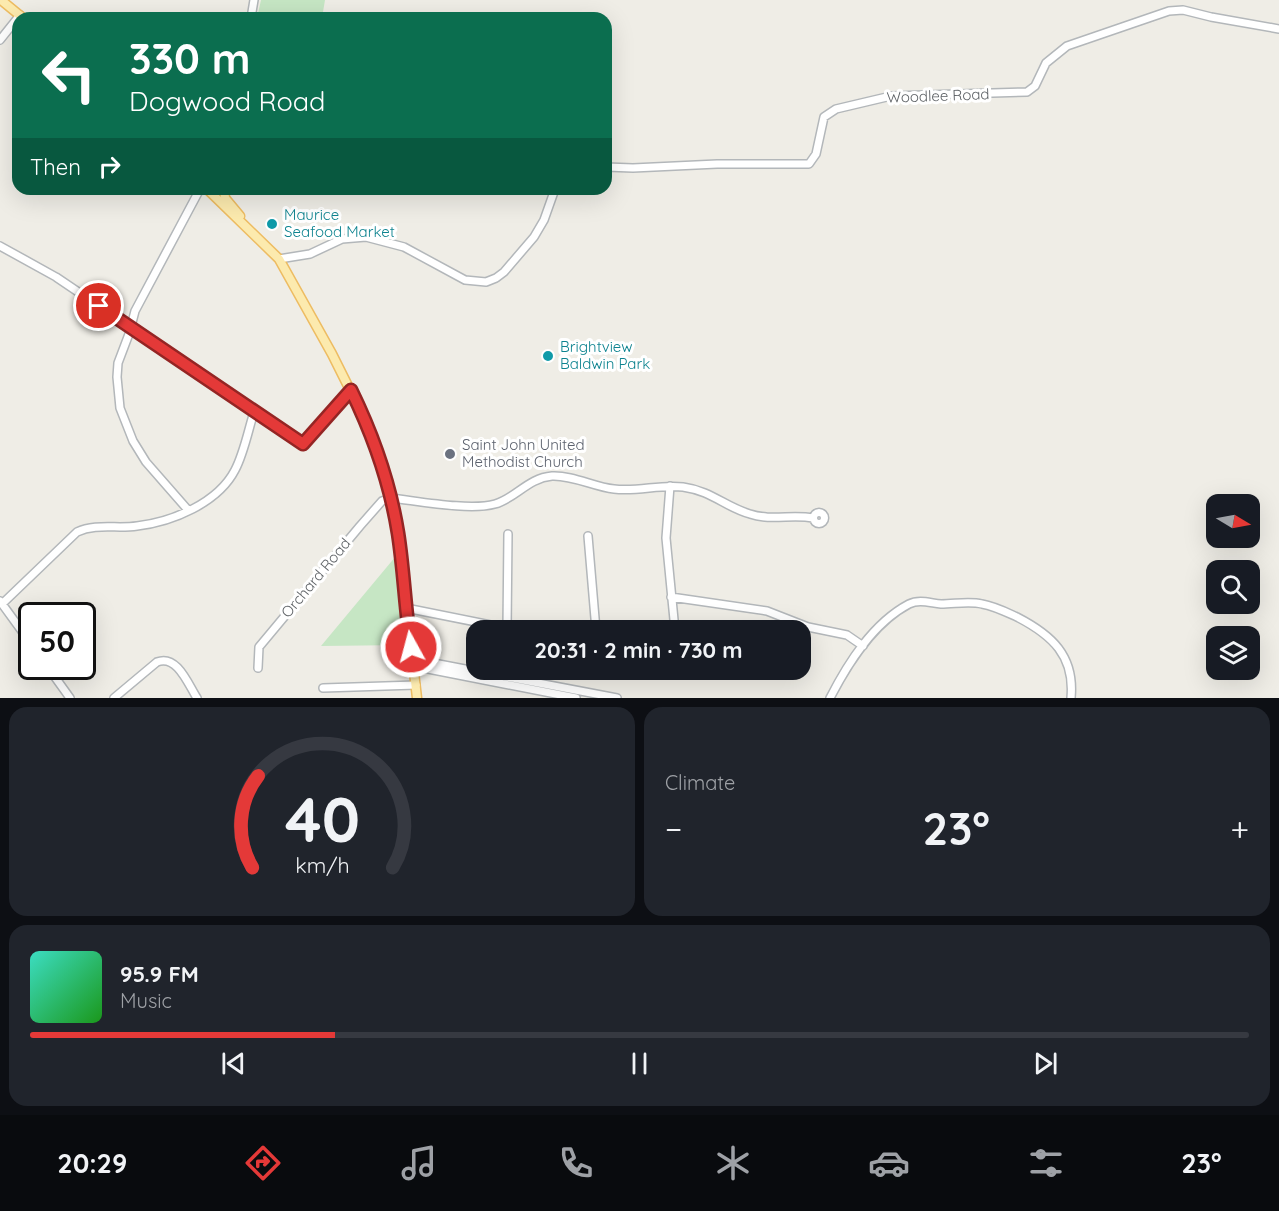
<!DOCTYPE html>
<html lang="en">
<head>
<meta charset="utf-8">
<style>
  :root { --surface:#171b24; --page:#20242c; --text:#f1f3f6; --muted:#9ea1a6; --line:#363941; --accent:#e43938 }
  body { margin:0; font-family:Quicksand,sans-serif; background:var(--page); color:var(--text); height:100vh; display:flex; flex-direction:column; font-size:22px; white-space:nowrap }
  * { box-sizing:border-box; margin:0 }
  p { font-size:20px; color:var(--muted) }
  .icon { flex:none; width:33px; height:33px; fill:none; stroke:currentColor; stroke-width:2; stroke-linecap:round; stroke-linejoin:round }
  .map { position:relative; height:698px; overflow:hidden }
  .details { display:flex; flex-direction:column; gap:9px; padding:9px; background:#0d0f14; flex:1 }
  .details>* { flex:none }
  .guide { position:absolute; left:12px; top:12px; width:600px; height:183px; border-radius:18px; box-shadow:0 6px 24px #0002; background:#0b6e4f; color:#fff; overflow:hidden }
  .needle { width:39px; rotate:100deg }
  .tools { position:absolute; left:1206px; top:494px; display:grid; gap:12px }
  .tools a { display:grid; place-items:center; width:54px; height:54px; border-radius:12px; background:var(--surface); box-shadow:0 6px 24px #0002; font-size:30px }
  .speed { position:absolute; left:18px; top:602px; display:flex; gap:12px; font-size:30px; font-weight:700; text-align:center }
  .speed>* { display:grid; place-content:center; width:78px; height:78px; border-radius:50%; background:var(--surface); box-shadow:0 6px 24px #0002; line-height:1 }
  .speed .limit { border:3px solid #111; border-radius:9px; background:#fff; color:#111 }
  .pin { position:absolute; display:grid; place-items:center; width:51px; height:51px; color:#fff; margin:-26px; border:3px solid #fff; border-radius:50%; box-shadow:0 2px 6px #0007 }
  .me { position:absolute; width:66px; margin:-33px; rotate:353deg; stroke-linejoin:round; filter:drop-shadow(0 0 4px #0008) }
  .turn { display:flex; align-items:center; gap:21px; height:126px; padding:0 18px; font-size:27px }
  .turn .icon { width:78px; height:78px; stroke-width:2.5 }
  .turn b { display:block; font-size:42px; line-height:51px }
  .then { display:flex; align-items:center; height:57px; padding:0 18px; background:#0003; gap:12px; font-size:22px }
  .big { font-size:45px; font-weight:700; line-height:1.1 }
  .details .card { flex:1; display:flex; flex-direction:column; justify-content:center; gap:9px; min-width:0; padding:0 21px; border-radius:18px; background:var(--page) }
  .details .dial { align-items:center; gap:0 }
  .dial svg { height:156px; overflow:visible; fill:none; stroke:var(--line); stroke-width:7; stroke-linecap:round; text-anchor:middle }
  .dial text { fill:var(--text); stroke:none }
  .song { display:flex; align-items:center; gap:18px }
  .cover { width:72px; height:72px; border-radius:9px; background:linear-gradient(135deg,hsl(170 70% 55%),hsl(120 70% 35%)) }
  .played { height:6px; border-radius:3px; background:linear-gradient(90deg,var(--accent) 25%,var(--line) 25%) }
  .keys { display:flex; justify-content:space-around; direction:ltr }
  .heat { display:flex; justify-content:space-between; align-items:center; font-size:33px; direction:ltr }
  .details .tiles { flex:1; display:grid; gap:9px; grid-template-columns:1fr 1fr }
  .card:last-child { grid-column:span 2 }
  .trip { position:absolute; left:466px; top:620px; width:345px; height:60px; border-radius:18px; background:var(--surface); box-shadow:0 6px 24px #0002; font-weight:700; line-height:60px; text-align:center }
  .tab-bar { display:flex; height:96px; justify-content:space-around; align-items:center; background:#090b0e; color:var(--muted) }
  .tab-bar .icon { width:42px; height:42px }
  .tab-bar .on { color:var(--accent) }
  .tab-bar b { font-size:27px; color:var(--text) }
  .map>svg:first-child { display:block }
  .green { fill:#c6e6c4 }
  .lines { fill:none; stroke-linecap:round; stroke-linejoin:round }
  .minor-casing { stroke:#b3b7ba; stroke-width:10 }
  .major-casing { stroke:#edbc62; stroke-width:11 }
  .minor { stroke:#fff; stroke-width:7 }
  .major { stroke:#fceaae; stroke-width:8 }
  .route-casing { stroke:#942524; stroke-width:15 }
  .route { stroke:#e43938; stroke-width:10 }
  .culture-dot { fill:#0f9aa8; stroke:#fff; stroke-width:2 }
  .worship-dot { fill:#6b7280; stroke:#fff; stroke-width:2 }
  .labels { text-anchor:middle; stroke-width:6; stroke-linejoin:round; paint-order:stroke }
  .street-label { font-size:15px; fill:#5e6266; stroke:#fff }
  .culture-label { font-size:15px; fill:#0d838f; stroke:#fff; text-anchor:start }
  .worship-label { font-size:15px; fill:#5b616d; stroke:#fff; text-anchor:start }
</style>
</head>
<body>
<div class="map">
<svg width="1279" height="698" viewBox="0 0 1279 698">
  <rect width="100%" height="100%" fill="#efede6"/>
  <path class="green" d="M 261,0 L 325,0 L 322,18 L 257,18 Z
    M 396,556 L 406,645 L 321,646 Z"/>
  <g class="lines">
    <defs>
      <path id="minor" d="M 251,18 L 254,0
        M 0,40 L 20,15
        M 606,167 L 633,168 L 717,164 L 809,164 L 816,154 L 824,117 L 836,109 L 891,96 L 1027,92 L 1035,86 L 1046,63 L 1067,46 L 1169,11 L 1183,10 L 1211,17 L 1279,29
        M 0,246 L 56,277 L 303,444 L 351,390
        M 279,259 L 310,254 L 342,239 L 366,237 L 404,247 L 465,280 L 486,282 L 496,278 L 504,272 L 534,237 L 544,220 L 555,189
        M 670,486 L 666,538 L 675,630
        M 188,510 L 146,462 L 133,441 L 120,408 L 117,377 L 118,363 L 129,334 L 135,311 L 200,189
        M813.5 518a5.5 5.5 0 1 1 11 0a5.5 5.5 0 1 1-11 0Z
        M 588,536 L 596,630
        M 671,597 L 767,611 L 808,627 L 847,635 L 863,646
        M 0,601 L 32,645
        M 2,604 L 77,532 C 96,523 117,529 137,526 C 172,522 218,503 235,470 C 244,453 248,431 254,412
        M 406,608 L 516,630
        M 507,628 L 508,534
        M 414,663 L 423,661 L 617,698
        M 414,663 L 423,668 L 576,698
        M 47,666 L 70,698
        M 258,668 L 259,647 L 360,526 L 382,501 L 391,498 C 418,501 470,511 495,504 C 516,498 528,478 552,476 C 573,475 594,487 614,489 C 638,492 660,484 683,487 C 712,491 725,507 750,514 C 771,521 792,514 813,518
        M 323,688 L 416,685
        M 114,698 L 157,662 C 177,654 188,684 197,698
        M 830,698 C 848,663 873,623 909,604 C 919,599 930,603 941,604 C 955,604 969,601 982,604 C 994,606 1006,612 1017,617 C 1052,635 1075,656 1071,698"/>
      <path id="major" d="M 1,0 L 23,18
        M 207,189 L 279,259 L 332,354 L 369,428 L 386,479 L 397,526 L 417,698
        M 224,189 L 225,198 L 240,216"/>
    </defs>
    <use href="#minor" class="minor-casing"/>
    <use href="#major" class="major-casing"/>
    <use href="#minor" class="minor"/>
    <use href="#major" class="major"/>
  </g>
  <g class="lines">
    <defs>
      <path id="route" d="M 99,306 L 303,444 L 351,390 C 373,435 390,483 398,533 C 404,571 405,609 411,647"/>
    </defs>
    <use href="#route" class="route-casing"/>
    <use href="#route" class="route"/>
  </g>
  <g class="culture-dot">
    <circle cx="272" cy="224" r="6"/>
    <circle cx="548" cy="356" r="6"/>
  </g>
  <circle class="worship-dot" cx="450" cy="454" r="6"/>
  <g class="labels">
    <g class="street-label">
      <text transform="translate(938 96) rotate(-2)" y="5">Woodlee Road</text>
      <text transform="translate(316 578) rotate(-50)" y="5">Orchard Road</text>
    </g>
    <g class="culture-label">
      <text x="284" y="220">Maurice<tspan x="284" dy="17">Seafood Market</tspan></text>
      <text x="560" y="352">Brightview<tspan x="560" dy="17">Baldwin Park</tspan></text>
    </g>
    <g class="worship-label">
      <text x="462" y="450">Saint John United<tspan x="462" dy="17">Methodist Church</tspan></text>
    </g>
  </g>
</svg>
<div class="tools">
<a><svg class="needle" viewBox="-14 -14 28 28"><path d="M0-13l5 13h-10z" fill="#e53935"/><path d="M0 13l5-13h-10z" fill="#9ea1a6"/></svg></a>
<a><svg class="icon" aria-label="search" viewBox="0 0 24 24"><circle cx="10" cy="10" r="6"/><path d="M15 15l6 6"/></svg></a>
<a><svg class="icon" aria-label="layers" viewBox="0 0 24 24"><path d="M12 4l9 5-9 5-9-5zM3 14l9 5 9-5"/></svg></a>
</div>
<div class="speed"><div class="limit">50</div></div>
<div class="pin" style="left:99px;top:306px;background:#d93025"><svg class="icon" aria-label="arrive" viewBox="0 0 24 24"><path d="M6 21V4h12l-3 4 3 4H6"/></svg></div>
<svg class="me" style="left:411px;top:647px" viewBox="-20 -20 40 40"><circle r="17" fill="#e43938" stroke="#fff" stroke-width="3"/><path d="M0-11L8 9 0 5-8 9z" fill="#fff"/></svg>
<div class="trip">20:31 · 2 min · 730 m</div>
<div class="guide">
<div class="turn"><svg class="icon" aria-label="left" viewBox="0 0 24 24"><path d="M17 20v-9H6M10 6l-5 5 5 5"/></svg><div><b>330 m</b>Dogwood Road</div></div>
<div class="then">Then<svg class="icon" aria-label="right" viewBox="0 0 24 24"><path d="M7 20v-9h11M14 6l5 5-5 5"/></svg></div>
</div>
</div>
<section class="details">
<div class="tiles">
<div class="card dial"><svg viewBox="0 0 100 80">
<path d="M14 69A42 42 0 1 1 86 69"/>
<path d="M14 69A42 42 0 0 1 17 22" stroke="#e43938"/>
<text x="50" y="56" font-size="32" font-weight="700">40</text>
<text x="50" y="72" font-size="11">km/h</text>
</svg></div>
<div class="card"><p>Climate</p>
<div class="heat"><a>−</a><b class="big">23°</b><a>+</a></div>
</div>
<div class="card">
<div class="song"><i class="cover"></i><div><b>95.9 FM</b><p>Music</p></div></div>
<div class="played"></div>
<div class="keys"><svg class="icon" aria-label="previous" viewBox="0 0 24 24"><path d="M18 5L8 12l10 7zM5 5v14"/></svg><svg class="icon" aria-label="pause" viewBox="0 0 24 24"><path d="M8 5v14M16 5v14"/></svg><svg class="icon" aria-label="next" viewBox="0 0 24 24"><path d="M6 5l10 7-10 7zM19 5v14"/></svg></div>
</div>
</div>
</section>
<nav class="tab-bar">
<b>20:29</b>
<svg class="icon on" aria-label="directions" viewBox="0 0 24 24"><path d="M12 3l9 9-9 9-9-9zM9 14v-3h6M13 9l2 2-2 2"/></svg>
<svg class="icon" aria-label="music" viewBox="0 0 24 24"><path d="M9 18V5l10-2v13"/><circle cx="6" cy="18" r="3"/><circle cx="16" cy="16" r="3"/></svg>
<svg class="icon" aria-label="phone" viewBox="0 0 24 24"><path d="M5 4h4l2 5-3 2q2 4 5 5l2-3 5 2v4C11 20 4 13 5 4z"/></svg>
<svg class="icon" aria-label="climate" viewBox="0 0 24 24"><path d="M12 3v18M4 7l16 10M4 17L20 7"/></svg>
<svg class="icon" aria-label="car" viewBox="0 0 24 24"><path d="M5 17H2v-5l4-1 3-4h7l3 4 3 1v5h-3M9 17h6M6 11h13"/><circle cx="7" cy="17" r="2"/><circle cx="17" cy="17" r="2"/></svg>
<svg class="icon" aria-label="filters" viewBox="0 0 24 24"><path d="M4 7h16M4 17h16"/><circle cx="9" cy="7" r="2"/><circle cx="15" cy="17" r="2"/></svg>
<b>23°</b>
</nav>
</body>
</html>
